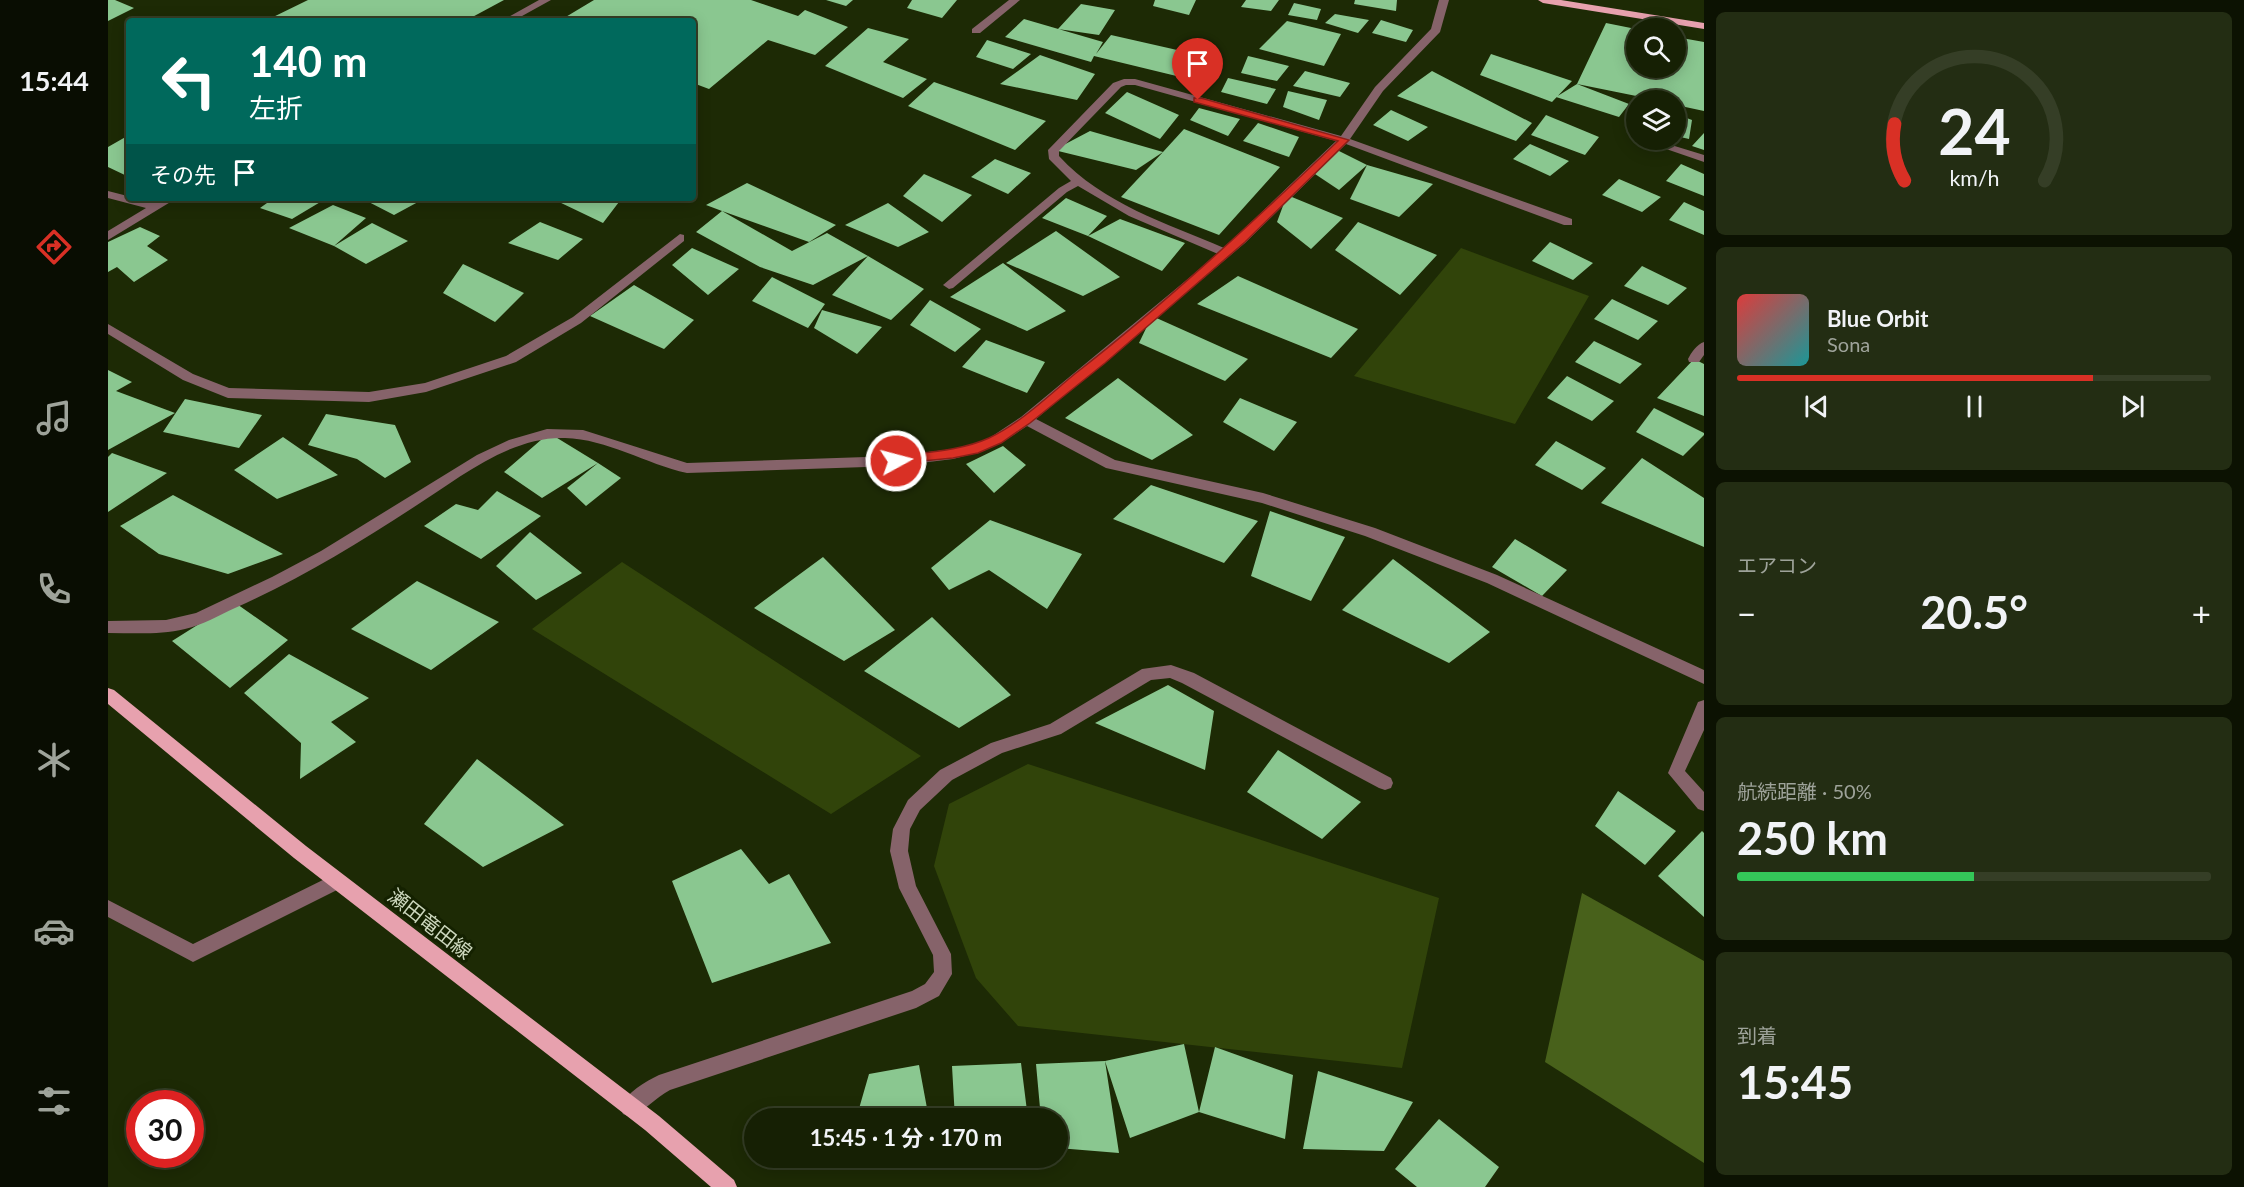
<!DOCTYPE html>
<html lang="ja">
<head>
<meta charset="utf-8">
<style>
  :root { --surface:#162004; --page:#232d13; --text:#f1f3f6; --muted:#9ea39a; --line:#353e26; --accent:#d93025 }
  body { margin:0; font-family:Lato,"Noto Sans JP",sans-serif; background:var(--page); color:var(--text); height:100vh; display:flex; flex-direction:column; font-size:22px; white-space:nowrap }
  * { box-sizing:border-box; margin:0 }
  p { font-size:20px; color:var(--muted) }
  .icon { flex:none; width:33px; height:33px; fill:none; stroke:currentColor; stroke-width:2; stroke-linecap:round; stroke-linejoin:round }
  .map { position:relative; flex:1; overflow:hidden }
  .panel { display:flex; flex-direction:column; gap:12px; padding:12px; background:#0c1202; width:540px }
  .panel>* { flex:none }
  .top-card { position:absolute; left:18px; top:18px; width:570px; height:183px; border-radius:6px; box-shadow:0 3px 15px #0003,0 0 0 2px var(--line); background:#00695c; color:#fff; overflow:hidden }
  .fabs { position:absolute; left:1518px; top:18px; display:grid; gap:12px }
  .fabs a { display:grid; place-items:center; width:60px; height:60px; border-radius:50%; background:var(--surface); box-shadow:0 3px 15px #0003,0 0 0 2px var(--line); font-size:30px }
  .speed { position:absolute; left:18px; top:1090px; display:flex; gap:12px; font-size:30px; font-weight:700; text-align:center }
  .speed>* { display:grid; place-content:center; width:78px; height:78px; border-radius:50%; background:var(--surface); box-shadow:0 3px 15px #0003,0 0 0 2px var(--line); line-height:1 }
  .speed .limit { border:9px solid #d22; background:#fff; color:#111 }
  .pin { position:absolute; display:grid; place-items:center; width:51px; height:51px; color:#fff; margin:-62px -26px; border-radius:50% 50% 50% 0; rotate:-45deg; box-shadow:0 0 6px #0007 }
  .pin .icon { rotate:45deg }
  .me { position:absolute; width:66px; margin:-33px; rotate:83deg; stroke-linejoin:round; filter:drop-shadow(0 0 4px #0008) }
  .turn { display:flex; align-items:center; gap:21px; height:126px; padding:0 24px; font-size:27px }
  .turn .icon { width:78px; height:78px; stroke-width:2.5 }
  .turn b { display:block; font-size:42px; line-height:51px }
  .then { display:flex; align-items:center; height:57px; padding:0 24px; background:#0003; gap:12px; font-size:22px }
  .big { font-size:45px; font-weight:700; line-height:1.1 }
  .panel .card { flex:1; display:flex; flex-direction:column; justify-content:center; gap:9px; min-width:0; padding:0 21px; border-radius:9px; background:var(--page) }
  .panel .dial { align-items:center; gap:0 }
  .dial svg { height:156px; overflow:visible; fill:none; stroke:var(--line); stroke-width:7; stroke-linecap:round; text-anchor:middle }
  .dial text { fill:var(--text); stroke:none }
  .song { display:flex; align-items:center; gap:18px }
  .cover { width:72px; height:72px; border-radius:9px; background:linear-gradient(135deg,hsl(0 70% 55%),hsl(180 70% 35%)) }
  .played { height:6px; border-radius:3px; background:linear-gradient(90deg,var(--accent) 75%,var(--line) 75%) }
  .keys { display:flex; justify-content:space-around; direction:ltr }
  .heat { display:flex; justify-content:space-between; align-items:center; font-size:33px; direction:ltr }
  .charge { height:9px; border-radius:4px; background:linear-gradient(90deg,#34c759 50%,var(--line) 0) }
  .trip { position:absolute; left:636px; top:1108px; width:324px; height:60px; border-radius:30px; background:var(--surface); box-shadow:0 3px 15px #0003,0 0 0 2px var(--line); font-weight:700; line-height:60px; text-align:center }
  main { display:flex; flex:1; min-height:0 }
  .tabs { display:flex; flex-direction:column; width:108px; justify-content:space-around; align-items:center; background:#090d02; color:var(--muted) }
  .tabs .icon { width:42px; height:42px }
  .tabs .selected { color:var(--accent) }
  .tabs b { font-size:27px; color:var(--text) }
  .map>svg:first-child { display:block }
  .green { fill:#31440a }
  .forest { fill:#48611b }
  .building { fill:#8ac790 }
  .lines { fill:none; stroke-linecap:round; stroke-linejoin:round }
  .minor { fill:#86636a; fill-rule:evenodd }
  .major { fill:#e7a1ae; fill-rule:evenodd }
  .route { fill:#d93025; stroke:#8d1f18; stroke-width:1.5 }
  .labels { text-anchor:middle; stroke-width:6; stroke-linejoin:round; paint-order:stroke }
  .near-street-label { font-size:20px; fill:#ccd7bd; stroke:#142100 }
</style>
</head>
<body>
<main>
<nav class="tabs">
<b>15:44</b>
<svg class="icon selected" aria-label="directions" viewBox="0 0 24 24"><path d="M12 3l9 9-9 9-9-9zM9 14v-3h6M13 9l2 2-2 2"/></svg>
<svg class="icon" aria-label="music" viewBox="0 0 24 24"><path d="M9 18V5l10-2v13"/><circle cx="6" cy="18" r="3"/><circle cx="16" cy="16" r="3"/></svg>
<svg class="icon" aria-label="phone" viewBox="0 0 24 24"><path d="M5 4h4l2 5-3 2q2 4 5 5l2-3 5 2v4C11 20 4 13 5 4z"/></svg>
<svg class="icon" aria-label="climate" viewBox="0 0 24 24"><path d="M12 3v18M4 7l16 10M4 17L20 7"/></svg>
<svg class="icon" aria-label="car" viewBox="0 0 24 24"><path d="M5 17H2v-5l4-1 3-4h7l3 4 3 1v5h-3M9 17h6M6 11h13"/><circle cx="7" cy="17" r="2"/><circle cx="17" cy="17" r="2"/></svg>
<svg class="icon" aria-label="filters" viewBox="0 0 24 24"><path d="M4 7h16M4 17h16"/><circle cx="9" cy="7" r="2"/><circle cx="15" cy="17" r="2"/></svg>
</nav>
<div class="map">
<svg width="1596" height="1187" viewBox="0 0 1596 1187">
  <rect width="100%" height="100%" fill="#1d2a05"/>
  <path class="green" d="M 1353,248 L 1481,296 L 1407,424 L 1246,376 Z
    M 514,562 L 813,756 L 723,814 L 424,629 Z
    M 920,764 L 1331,898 L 1294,1068 L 910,1026 L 868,978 L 826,866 L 841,804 Z"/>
  <path class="forest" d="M 1474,893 L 1596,961 L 1596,1163 L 1437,1062 Z"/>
  <path class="building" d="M 0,0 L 7,0 L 26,8 L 0,21 Z
    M 200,0 L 396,0 L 357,21 L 157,21 Z
    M 486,0 L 643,0 L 690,16 L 697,10 L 740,27 L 707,55 L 660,40 L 601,89 L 585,83 L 585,21 L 451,21 Z
    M 718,0 L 745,0 L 738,6 Z
    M 804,0 L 849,0 L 834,18 L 799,8 Z
    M 1047,0 L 1088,0 L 1081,15 L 1045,6 Z
    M 1138,0 L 1171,0 L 1163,11 L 1133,7 Z
    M 1247,0 L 1289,0 L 1288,11 L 1246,4 Z
    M 1186,3 L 1213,9 L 1209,20 L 1180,15 Z
    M 973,4 L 1007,10 L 991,35 L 950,29 Z
    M 1227,14 L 1261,20 L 1250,33 L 1217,23 Z
    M 916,19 L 995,42 L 988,54 L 1003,35 L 1100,57 L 1089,81 L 986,56 L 983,62 L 897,37 Z
    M 1273,20 L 1305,30 L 1298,42 L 1264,33 Z
    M 1179,21 L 1233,34 L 1216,66 L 1151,49 Z
    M 1498,23 L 1528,29 L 1528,68 L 1568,68 L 1568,37 L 1596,42 L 1596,111 L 1568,105 L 1568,100 L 1548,100 L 1469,84 Z
    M 760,28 L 801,39 L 775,62 L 819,79 L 795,98 L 717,66 Z
    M 879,40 L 923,54 L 905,69 L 868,57 Z
    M 1383,54 L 1464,81 L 1444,102 L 1372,75 Z
    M 932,55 L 987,74 L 969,100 L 892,84 Z
    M 1140,56 L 1181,66 L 1169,81 L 1133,73 Z
    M 1197,71 L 1242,83 L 1232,97 L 1185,86 Z
    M 1324,71 L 1424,123 L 1408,141 L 1289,96 Z
    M 1120,78 L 1168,89 L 1159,104 L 1113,92 Z
    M 826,82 L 938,121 L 907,150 L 800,106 Z
    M 1469,84 L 1521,104 L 1511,117 L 1448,97 Z
    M 1180,91 L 1219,100 L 1211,120 L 1175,107 Z
    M 1019,92 L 1071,115 L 1052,139 L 997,113 Z
    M 1091,108 L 1132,119 L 1120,136 L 1082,120 Z
    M 1283,110 L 1320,127 L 1300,141 L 1265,125 Z
    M 1568,114 L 1584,120 L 1581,139 L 1568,136 Z
    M 1438,115 L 1491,137 L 1477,155 L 1423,135 Z
    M 1150,123 L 1191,137 L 1181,157 L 1135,141 Z
    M 1076,129 L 1172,167 L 1111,235 L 1013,197 L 1055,152 L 1028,170 L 946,150 L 982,131 L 1055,152 Z
    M 1596,133 L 1596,150 L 1584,146 Z
    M 21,135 L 21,177 L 0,167 L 0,147 Z
    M 1422,144 L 1461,161 L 1442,176 L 1405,159 Z
    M 1227,149 L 1259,165 L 1325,184 L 1291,217 L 1242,199 L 1259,165 L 1231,190 L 1204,172 Z
    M 887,159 L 923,173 L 900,194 L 863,177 Z
    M 1573,164 L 1596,174 L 1596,196 L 1558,181 Z
    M 816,174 L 864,195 L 834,222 L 795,196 Z
    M 1511,179 L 1553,197 L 1534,212 L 1494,195 Z
    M 639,183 L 728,225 L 701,242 L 614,211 L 684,251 L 719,233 L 760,256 L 816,289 L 783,320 L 724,295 L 760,256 L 705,285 L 652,267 L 588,232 L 614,211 L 598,205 Z
    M 1179,195 L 1235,218 L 1203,249 L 1169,222 Z
    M 166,198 L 219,198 L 184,219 L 152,208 Z
    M 253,198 L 304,198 L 310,202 L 286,215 Z
    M 454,198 L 514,198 L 495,223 L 449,201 Z
    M 958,198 L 999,216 L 980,236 L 1012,219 L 1077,243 L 1054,271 L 980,236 L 934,218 Z
    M 1576,202 L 1596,211 L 1596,235 L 1561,220 Z
    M 780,203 L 821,232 L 790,247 L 737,225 Z
    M 225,205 L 258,218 L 226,246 L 181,228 Z
    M 432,222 L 475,239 L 450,260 L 400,243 Z
    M 1250,222 L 1329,255 L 1292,295 L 1227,250 Z
    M 264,223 L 300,241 L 258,264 L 226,246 Z
    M 32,227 L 52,236 L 39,246 L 60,260 L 26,282 L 9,267 L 0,272 L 0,242 Z
    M 948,231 L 1012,277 L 975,296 L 898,263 Z
    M 1442,242 L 1485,263 L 1465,280 L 1424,261 Z
    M 584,248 L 631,269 L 600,295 L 564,265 Z
    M 895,263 L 958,311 L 919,331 L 842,297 Z
    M 355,264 L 416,293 L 387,322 L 335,293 Z
    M 1534,266 L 1579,288 L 1560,305 L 1516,286 Z
    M 1130,276 L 1250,329 L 1223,358 L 1089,304 Z
    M 664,277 L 717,304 L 700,328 L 644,301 Z
    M 526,285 L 586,320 L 556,349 L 482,316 Z
    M 1504,299 L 1550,321 L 1530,340 L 1486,319 Z
    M 822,300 L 873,329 L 847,352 L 802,325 Z
    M 714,310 L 774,327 L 749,354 L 706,328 Z
    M 1044,316 L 1140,359 L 1117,381 L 1031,343 Z
    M 878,340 L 937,362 L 919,393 L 854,367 Z
    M 1486,341 L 1534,364 L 1512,384 L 1467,362 Z
    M 1586,359 L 1596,364 L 1596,416 L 1549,398 Z
    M 0,370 L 24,382 L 8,391 L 67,413 L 0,450 Z
    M 1459,376 L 1506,401 L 1484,421 L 1439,398 Z
    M 1010,378 L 1085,435 L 1044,460 L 957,418 Z
    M 1132,398 L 1189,422 L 1166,451 L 1115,422 Z
    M 77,399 L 154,415 L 131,448 L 55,432 Z
    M 1546,408 L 1596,433 L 1596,435 L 1575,456 L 1528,432 Z
    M 218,414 L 287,425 L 303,462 L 277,478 L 249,459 L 200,445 Z
    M 441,433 L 490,463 L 434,498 L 396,472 Z
    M 175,437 L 230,475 L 169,499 L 126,470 Z
    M 1448,441 L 1498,468 L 1474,490 L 1427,465 Z
    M 895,446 L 918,465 L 886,493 L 858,464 Z
    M 4,453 L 59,473 L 0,512 L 0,457 Z
    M 1534,458 L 1596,498 L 1596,547 L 1493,503 Z
    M 490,463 L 513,478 L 478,506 L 459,488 Z
    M 1043,485 L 1150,521 L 1116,563 L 1005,519 Z
    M 389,491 L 433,516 L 373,559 L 316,526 L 348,504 L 370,510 Z
    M 65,495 L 175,554 L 120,574 L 51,554 L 12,526 Z
    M 1162,511 L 1237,537 L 1203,601 L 1143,576 Z
    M 882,520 L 974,554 L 939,609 L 881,570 L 841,590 L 823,568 Z
    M 422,532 L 474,573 L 428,600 L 388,566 Z
    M 1407,539 L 1459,570 L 1434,596 L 1384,567 Z
    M 715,557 L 787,630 L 736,661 L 646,608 Z
    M 1285,559 L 1382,632 L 1341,663 L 1234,610 Z
    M 309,581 L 391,622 L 323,670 L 243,629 Z
    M 126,602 L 180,640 L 122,688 L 64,641 Z
    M 824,617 L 903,695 L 851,728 L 756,671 Z
    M 181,654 L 261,698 L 223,722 L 248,742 L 192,779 L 193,743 L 136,693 Z
    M 1060,685 L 1106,711 L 1097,770 L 987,723 Z
    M 1170,750 L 1253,802 L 1214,839 L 1139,792 Z
    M 369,759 L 456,825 L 375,867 L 316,824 Z
    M 1510,791 L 1568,831 L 1537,865 L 1487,826 Z
    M 1594,831 L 1596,833 L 1596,917 L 1550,876 Z
    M 633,849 L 661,884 L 681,874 L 723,943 L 604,983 L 564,881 Z
    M 1076,1044 L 1091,1112 L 1022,1138 L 997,1061 Z
    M 1107,1047 L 1185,1075 L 1177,1139 L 1091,1112 Z
    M 997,1061 L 1011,1153 L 950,1148 L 950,1119 L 933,1119 L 928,1064 Z
    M 913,1063 L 920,1119 L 847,1119 L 844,1066 Z
    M 811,1065 L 821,1119 L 748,1119 L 761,1074 Z
    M 1210,1071 L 1305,1102 L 1276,1151 L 1195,1149 Z
    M 1331,1119 L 1391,1167 L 1377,1187 L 1309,1187 L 1287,1169 Z"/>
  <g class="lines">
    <path class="minor" d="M 431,0 L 443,0 L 405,21 L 393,21 Z
      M 901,0 L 912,0 L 872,33 L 864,33 L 864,29 Z
      M 1331,0 L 1341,0 L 1332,32 L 1275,91 L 1242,139 L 1464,219 L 1464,225 L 1456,225 L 1238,144 L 1137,243 L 928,419 L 1007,460 L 1155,493 L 1267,528 L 1389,575 L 1596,670 L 1596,684 L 1379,583 L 1257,536 L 1154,503 L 998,468 L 919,426 L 893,443 L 875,451 L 845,459 L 788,466 L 579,473 C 538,464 499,439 457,438 C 402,436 350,479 306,507 C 248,545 190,580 127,608 C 111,615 95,625 77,629 C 52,635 26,633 0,633 L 0,621 L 58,620 L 88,613 L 164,577 L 213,551 L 369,455 L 401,440 L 439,429 L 475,430 L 579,463 L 788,456 L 845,449 L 867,444 L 883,437 L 913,417 L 1110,254 L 1021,216 L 970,186 L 959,192 L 845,288 L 841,289 L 835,285 L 951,188 L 963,181 L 941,159 L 940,150 L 1005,83 L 1016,79 L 1027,79 L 1233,136 L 1267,87 L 1323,29 ZM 1018,85 L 1027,85 L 1228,141 L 1116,248 C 1058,223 995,204 951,156 L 951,151 L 1013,87 Z
      M 1532,140 L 1547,140 L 1596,155 L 1596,162 Z
      M 0,191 L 47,203 L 55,198 L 69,198 L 0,240 L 0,231 L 38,208 L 0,198 Z
      M 572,234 L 576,235 L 576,241 L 473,323 L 408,362 L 318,392 L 261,402 L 120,398 L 75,380 L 0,334 L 0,324 L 85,374 L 121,388 L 261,392 L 317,383 L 398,356 L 465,317 Z
      M 1596,342 L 1596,355 L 1591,362 L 1581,362 L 1580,359 C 1583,353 1589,344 1596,342 Z
      M 1063,665 L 1086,673 L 1283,778 L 1285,783 L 1283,788 L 1277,790 L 1271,788 L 1074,683 L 1062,678 L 1043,680 L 953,734 L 894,753 L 844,780 L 812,810 L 802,829 L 800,851 L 808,886 L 843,954 L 844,974 L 831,996 L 808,1008 L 562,1090 C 547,1098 537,1111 522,1117 L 515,1114 L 512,1107 C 519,1092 537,1082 551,1075 L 804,991 L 817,984 L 826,972 L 825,955 L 791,888 L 782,851 L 785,829 L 800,800 L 832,770 L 883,743 L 942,724 L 1034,669 Z
      M 1596,700 L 1596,730 L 1577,771 L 1596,792 L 1596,811 L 1590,809 L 1560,773 L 1590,702 Z
      M 229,873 L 235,875 L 238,881 L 235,887 L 85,962 L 0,917 L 0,900 L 85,944 Z"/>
    <path class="major" d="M 1430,0 L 1453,0 L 1596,23 L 1596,29 L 1435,3 Z
      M 0,688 L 6,690 L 198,846 L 551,1116 L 626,1180 L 629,1187 L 603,1187 L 537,1130 L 186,858 L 0,704 Z"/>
  </g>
  <path class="route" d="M 1086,98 L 1093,98 L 1241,140 L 1137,242 L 997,363 L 922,423 L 893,443 L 870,453 L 845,458 L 784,464 L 782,461 L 784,457 L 788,456 C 819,452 852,451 881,438 C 913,423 941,395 968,373 C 1060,301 1145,222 1230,141 L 1086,102 Z"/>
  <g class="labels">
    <g class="near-street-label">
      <text transform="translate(322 924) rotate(38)" y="7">瀬田竜田線</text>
    </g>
  </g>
</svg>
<div class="fabs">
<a><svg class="icon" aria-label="search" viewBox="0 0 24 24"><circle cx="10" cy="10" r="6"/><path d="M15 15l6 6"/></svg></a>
<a><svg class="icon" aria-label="layers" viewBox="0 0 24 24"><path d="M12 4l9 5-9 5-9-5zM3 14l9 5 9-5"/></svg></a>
</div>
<div class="speed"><div class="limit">30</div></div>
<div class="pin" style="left:1090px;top:100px;background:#d93025"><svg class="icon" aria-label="arrive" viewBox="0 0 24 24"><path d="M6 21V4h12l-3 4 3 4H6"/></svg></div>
<svg class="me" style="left:788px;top:461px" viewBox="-20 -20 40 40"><circle r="17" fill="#d93025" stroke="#fff" stroke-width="3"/><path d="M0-11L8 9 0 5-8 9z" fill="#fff"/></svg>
<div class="trip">15:45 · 1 分 · 170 m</div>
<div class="top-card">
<div class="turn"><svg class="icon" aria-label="left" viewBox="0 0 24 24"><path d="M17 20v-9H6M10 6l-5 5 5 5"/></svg><div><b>140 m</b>左折</div></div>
<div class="then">その先<svg class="icon" aria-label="arrive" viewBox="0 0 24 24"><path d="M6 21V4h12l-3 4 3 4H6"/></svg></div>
</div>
</div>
<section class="panel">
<div class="card dial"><svg viewBox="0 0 100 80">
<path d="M14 69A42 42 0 1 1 86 69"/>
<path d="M14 69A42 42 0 0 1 9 40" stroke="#d93025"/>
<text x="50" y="56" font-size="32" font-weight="700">24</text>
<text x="50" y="72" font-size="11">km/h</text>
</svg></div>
<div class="card">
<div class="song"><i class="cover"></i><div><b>Blue Orbit</b><p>Sona</p></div></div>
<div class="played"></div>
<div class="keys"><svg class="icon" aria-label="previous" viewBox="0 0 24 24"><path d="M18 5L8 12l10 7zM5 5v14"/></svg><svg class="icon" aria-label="pause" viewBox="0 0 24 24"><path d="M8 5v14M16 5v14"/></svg><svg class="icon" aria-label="next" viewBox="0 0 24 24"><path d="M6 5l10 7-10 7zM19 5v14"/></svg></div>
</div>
<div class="card"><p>エアコン</p>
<div class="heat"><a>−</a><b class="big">20.5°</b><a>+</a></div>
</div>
<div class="card"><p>航続距離 · 50%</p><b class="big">250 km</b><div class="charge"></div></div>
<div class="card"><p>到着</p><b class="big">15:45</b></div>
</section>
</main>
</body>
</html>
